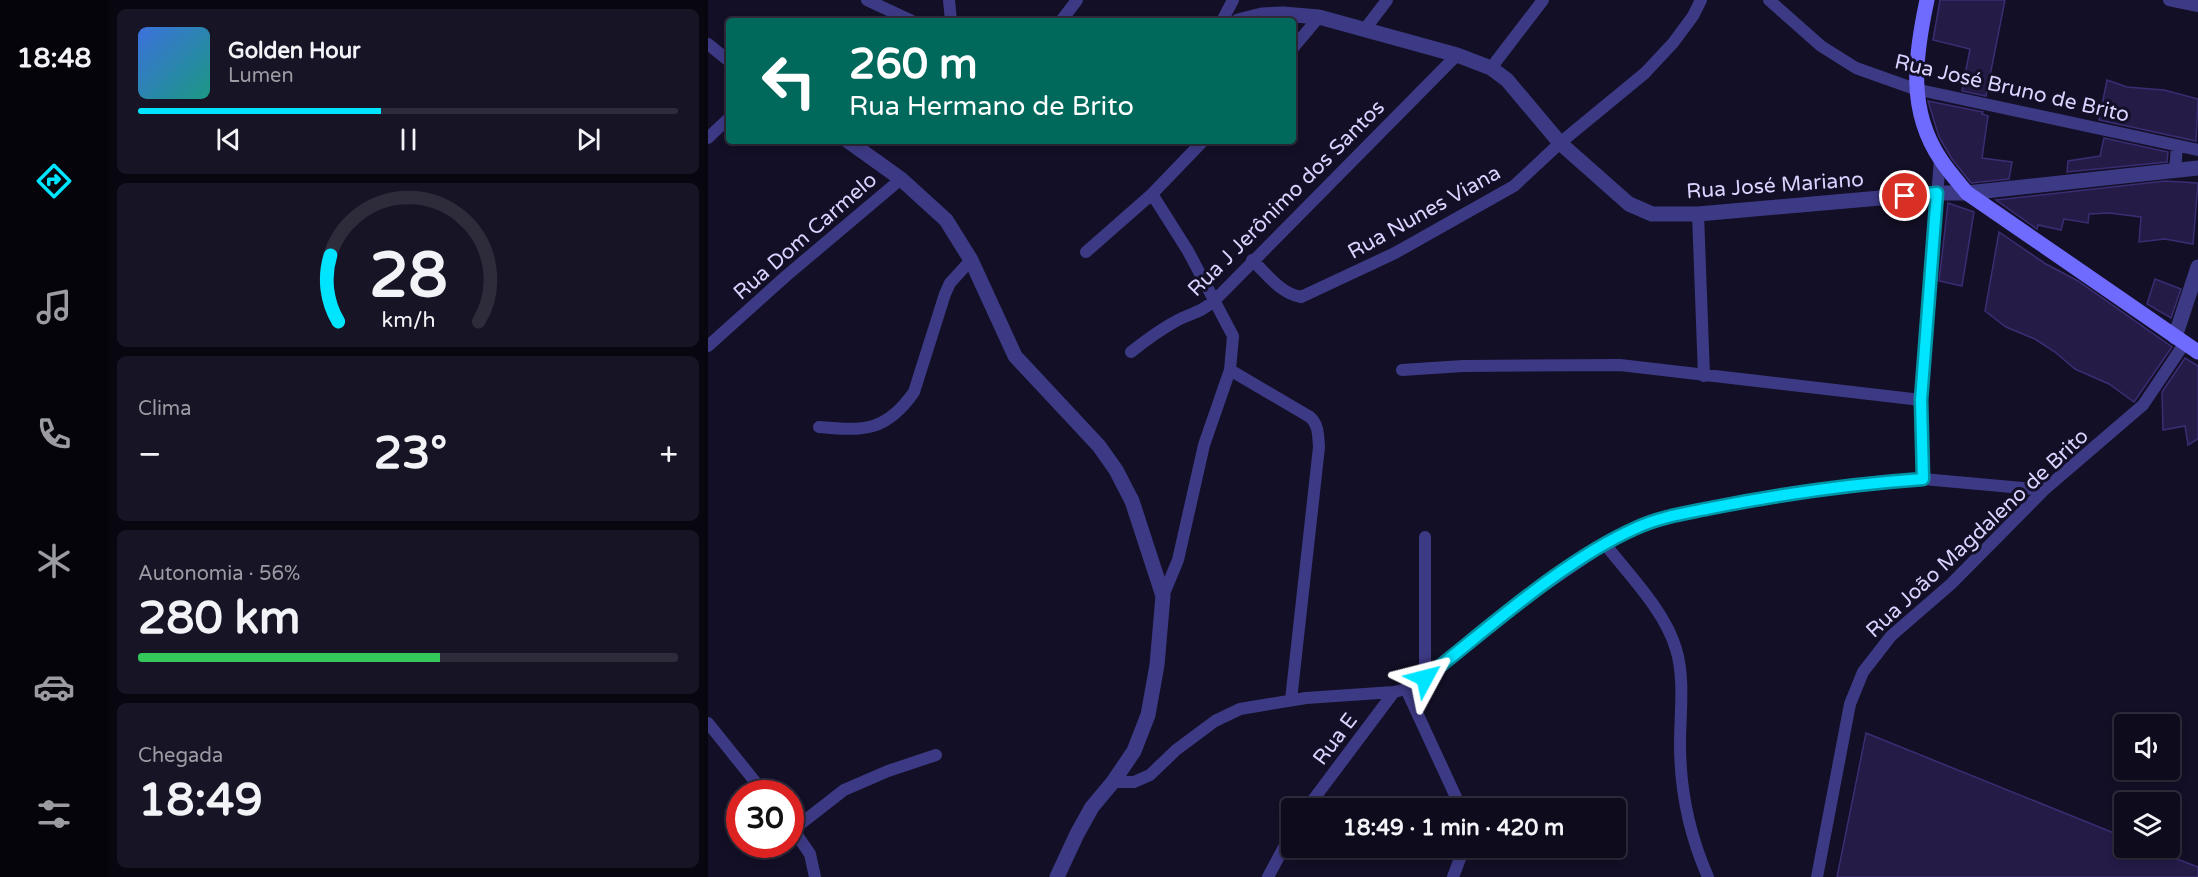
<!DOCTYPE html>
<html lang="pt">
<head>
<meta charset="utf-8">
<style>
  :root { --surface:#0e0b1c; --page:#171425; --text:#f1f3f6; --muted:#9b9ba3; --line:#2e2b3b; --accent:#00e5ff }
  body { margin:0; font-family:"Varela Round",sans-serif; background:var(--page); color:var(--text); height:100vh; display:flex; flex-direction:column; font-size:22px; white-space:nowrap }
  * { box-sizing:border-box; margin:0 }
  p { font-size:20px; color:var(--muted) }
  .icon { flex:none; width:33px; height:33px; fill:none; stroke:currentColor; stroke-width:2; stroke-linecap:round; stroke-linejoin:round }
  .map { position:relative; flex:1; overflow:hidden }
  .sheet { display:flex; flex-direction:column; gap:9px; padding:9px; background:#08060f; width:600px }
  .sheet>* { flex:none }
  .banner { position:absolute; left:18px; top:18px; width:570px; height:126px; border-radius:6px; box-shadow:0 3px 9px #0003,0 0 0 2px var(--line); background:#00695c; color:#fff; overflow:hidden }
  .tools { position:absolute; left:1406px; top:714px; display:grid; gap:12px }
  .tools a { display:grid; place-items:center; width:66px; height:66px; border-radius:6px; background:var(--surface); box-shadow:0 3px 9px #0003,0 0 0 2px var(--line); font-size:30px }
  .speed { position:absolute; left:18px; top:780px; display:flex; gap:12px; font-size:30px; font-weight:700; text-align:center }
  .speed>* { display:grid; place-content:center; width:78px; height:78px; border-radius:50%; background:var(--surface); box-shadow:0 3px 9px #0003,0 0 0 2px var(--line); line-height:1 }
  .speed .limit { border:9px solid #d22; background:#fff; color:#111 }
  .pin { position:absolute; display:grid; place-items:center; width:51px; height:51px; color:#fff; margin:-26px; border:3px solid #fff; border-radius:50%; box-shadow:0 2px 6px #0007 }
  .me { position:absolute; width:66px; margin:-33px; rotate:52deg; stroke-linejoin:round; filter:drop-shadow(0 0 4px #0008) }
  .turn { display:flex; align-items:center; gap:21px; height:126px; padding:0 24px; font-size:27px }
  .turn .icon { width:78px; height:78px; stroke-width:2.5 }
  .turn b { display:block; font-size:42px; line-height:51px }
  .big { font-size:45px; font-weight:700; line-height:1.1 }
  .sheet .tile { flex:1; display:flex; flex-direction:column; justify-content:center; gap:9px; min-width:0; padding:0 21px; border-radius:9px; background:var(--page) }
  .sheet .dial { align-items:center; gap:0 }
  .dial svg { height:156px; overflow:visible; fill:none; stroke:var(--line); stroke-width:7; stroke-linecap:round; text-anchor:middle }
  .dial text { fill:var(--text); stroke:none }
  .song { display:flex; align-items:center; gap:18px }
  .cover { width:72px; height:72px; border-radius:9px; background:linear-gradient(135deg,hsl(220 70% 55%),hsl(170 70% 35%)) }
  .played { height:6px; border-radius:3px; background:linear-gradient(90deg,var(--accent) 45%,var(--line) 45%) }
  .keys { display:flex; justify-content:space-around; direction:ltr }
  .heat { display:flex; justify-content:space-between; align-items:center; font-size:33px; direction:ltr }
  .charge { height:9px; border-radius:4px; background:linear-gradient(90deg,#34c759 56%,var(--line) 0) }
  .trip { position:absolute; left:573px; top:798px; width:345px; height:60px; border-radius:6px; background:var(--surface); box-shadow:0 3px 9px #0003,0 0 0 2px var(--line); font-weight:700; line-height:60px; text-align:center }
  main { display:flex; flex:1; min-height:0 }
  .tab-bar { display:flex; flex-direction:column; width:108px; justify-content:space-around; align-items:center; background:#06040b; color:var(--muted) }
  .tab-bar .icon { width:42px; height:42px }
  .tab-bar .selected { color:var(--accent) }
  .tab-bar b { font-size:27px; color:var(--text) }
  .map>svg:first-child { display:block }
  .building { fill:#241b47; stroke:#3b2d73; stroke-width:1.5 }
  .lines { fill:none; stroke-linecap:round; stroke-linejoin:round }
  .minor { stroke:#3d3a85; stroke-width:12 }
  .tertiary { stroke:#3d3a85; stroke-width:15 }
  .secondary { stroke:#6f6bff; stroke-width:15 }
  .route-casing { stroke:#0095a6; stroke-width:15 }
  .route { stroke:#00e5ff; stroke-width:10 }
  .labels { text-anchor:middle; stroke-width:6; stroke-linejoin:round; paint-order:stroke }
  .street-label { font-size:21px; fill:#d9d4ff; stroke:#130f26 }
</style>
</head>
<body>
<main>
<nav class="tab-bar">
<b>18:48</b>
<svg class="icon selected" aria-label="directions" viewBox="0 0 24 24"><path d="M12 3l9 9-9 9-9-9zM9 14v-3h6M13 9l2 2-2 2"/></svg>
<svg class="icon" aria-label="music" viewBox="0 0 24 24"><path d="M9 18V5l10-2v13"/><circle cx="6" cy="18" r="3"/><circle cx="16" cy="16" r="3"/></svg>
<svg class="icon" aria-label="phone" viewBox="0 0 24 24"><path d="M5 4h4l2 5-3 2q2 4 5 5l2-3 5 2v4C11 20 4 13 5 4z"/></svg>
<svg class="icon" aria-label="climate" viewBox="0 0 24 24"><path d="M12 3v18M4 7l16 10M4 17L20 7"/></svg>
<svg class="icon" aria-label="car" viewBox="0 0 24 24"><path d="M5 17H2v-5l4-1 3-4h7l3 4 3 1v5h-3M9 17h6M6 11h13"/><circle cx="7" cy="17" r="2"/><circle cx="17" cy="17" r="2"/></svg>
<svg class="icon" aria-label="filters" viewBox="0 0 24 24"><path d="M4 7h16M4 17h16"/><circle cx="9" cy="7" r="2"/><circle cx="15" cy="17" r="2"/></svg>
</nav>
<section class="sheet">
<div class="tile">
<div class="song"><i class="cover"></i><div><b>Golden Hour</b><p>Lumen</p></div></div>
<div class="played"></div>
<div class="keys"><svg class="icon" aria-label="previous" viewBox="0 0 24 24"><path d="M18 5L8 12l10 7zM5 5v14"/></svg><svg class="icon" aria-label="pause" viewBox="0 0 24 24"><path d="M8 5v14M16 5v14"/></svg><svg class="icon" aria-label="next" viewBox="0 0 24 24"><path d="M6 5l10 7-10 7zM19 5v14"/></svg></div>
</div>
<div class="tile dial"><svg viewBox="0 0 100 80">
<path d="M14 69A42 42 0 1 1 86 69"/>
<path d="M14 69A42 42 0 0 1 10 35" stroke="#00e5ff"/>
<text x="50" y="56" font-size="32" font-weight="700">28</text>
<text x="50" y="72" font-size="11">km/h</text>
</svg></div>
<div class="tile"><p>Clima</p>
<div class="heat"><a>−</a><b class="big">23°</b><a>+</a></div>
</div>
<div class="tile"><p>Autonomia · 56%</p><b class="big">280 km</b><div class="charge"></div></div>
<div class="tile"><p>Chegada</p><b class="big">18:49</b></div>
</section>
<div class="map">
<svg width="1490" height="877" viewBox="0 0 1490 877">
  <rect width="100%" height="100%" fill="#130f26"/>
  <path class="building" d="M 1232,0 L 1297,0 L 1278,96 L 1254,91 L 1262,49 L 1225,40 Z
    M 1399,80 L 1419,87 L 1456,90 L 1490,99 L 1488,141 L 1391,120 Z
    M 1220,101 L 1275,112 L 1274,114 L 1280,116 L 1274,158 L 1304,162 L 1301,179 L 1263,183 L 1244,159 L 1231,137 Z
    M 1396,138 L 1460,152 L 1459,162 L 1359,172 L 1360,161 L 1392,156 Z
    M 1457,181 L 1490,183 L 1485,244 L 1457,239 L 1431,242 L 1433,217 L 1401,213 L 1381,214 L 1380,223 L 1356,219 L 1353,230 L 1330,225 L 1329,229 L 1288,200 Z
    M 1240,203 L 1266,212 L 1254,286 L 1231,281 Z
    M 1291,232 L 1338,264 L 1370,281 L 1464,347 L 1426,402 L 1401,384 L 1367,369 L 1347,352 L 1327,339 L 1298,327 L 1277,311 Z
    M 1447,279 L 1473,289 L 1463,318 L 1439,304 Z
    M 1477,358 L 1490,366 L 1490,439 L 1480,445 L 1477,426 L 1455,430 L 1454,392 Z
    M 1158,733 L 1416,837 L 1416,848 L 1441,848 L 1490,867 L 1490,877 L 1129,877 Z"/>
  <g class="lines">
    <path class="minor" d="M 159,0 L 204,21
      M 241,0 L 243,21
      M 1061,0 L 1113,46 L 1148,68 L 1207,89 L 1490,150
      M 1461,0 L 1490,6
      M 353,21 L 369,0
      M 514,21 L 525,0
      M 657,29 L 679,0
      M 0,44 L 21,61
      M 585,48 L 611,17
      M 783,68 L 835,0
      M 0,138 L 21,118
      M 1467,171 L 1469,146
      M 444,194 L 480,251 L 525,336 L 522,370 L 496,445 L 470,560 L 455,596
      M 990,214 L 996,376
      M 378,252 L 444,194 L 495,141
      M 544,260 C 559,274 572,293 593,297 L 687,253 L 806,186 L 852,143 L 937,73 L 965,43 L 985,16 L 993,0
      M 0,346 L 78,276 L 193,179
      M 423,352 C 438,340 453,329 470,320 C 486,312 492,313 507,300 L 749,55
      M 522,370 L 602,417 C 611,425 610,436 611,447 L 583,700
      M 694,370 L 755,366 L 912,365 L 1213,400
      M 111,427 C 156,431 178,432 206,392 L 237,294 L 242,283 L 263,260
      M 1215,479 L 1213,400 L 1232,159
      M 717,537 L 717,678
      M 897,544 C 921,575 957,611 968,649 C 977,678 972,714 972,744 C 972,791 981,834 1000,877
      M 698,689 L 753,808
      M 0,723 L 57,794
      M 405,782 L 426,782 L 442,775 L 468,750 L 507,721 L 532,709 L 598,698 L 686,692 L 698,689 L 717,678 L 828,591 L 897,544 L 931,527 L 969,515 L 1042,500 L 1171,482 L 1215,479 L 1336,490
      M 599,808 L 686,692
      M 82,825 L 102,854 L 107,877
      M 86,829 L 136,790 L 180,771 L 228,755
      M 560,877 L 584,832
      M 745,877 L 756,848
      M 1109,877 L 1142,704 L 1155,672 L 1183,636 L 1243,584 L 1336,490 L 1435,405 L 1476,344"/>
    <path class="tertiary" d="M 530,21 L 554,15 L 575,14 L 611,17 L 749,55 L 783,68 L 799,80 L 852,143 L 921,204 L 944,214 L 990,214 L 1229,193 L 1259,193 L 1490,168
      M 140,141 L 193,179 L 238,220 L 263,260 L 307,356 L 391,446 L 408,470 L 424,501 L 455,596 L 449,665 L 440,715 L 426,751 L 405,782 L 384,807 L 369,834 L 349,877
      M 1467,337 L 1490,267"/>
    <path class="secondary" d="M 1219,0 C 1207,56 1199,110 1233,160 C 1241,172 1250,182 1259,193 L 1490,352"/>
  </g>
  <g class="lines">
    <defs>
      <path id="route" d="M 717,678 C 781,628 854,561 928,528 C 951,517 979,513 1003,508 C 1073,494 1144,484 1215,479 L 1213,400 L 1229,193 L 1197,196"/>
    </defs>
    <use href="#route" class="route-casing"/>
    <use href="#route" class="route"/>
  </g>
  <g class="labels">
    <g class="street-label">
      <text transform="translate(1304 88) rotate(13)" y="7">Rua José Bruno de Brito</text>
      <text transform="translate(1067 185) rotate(-4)" y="7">Rua José Mariano</text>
      <text transform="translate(578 198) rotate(-45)" y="7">Rua J Jerônimo dos Santos</text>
      <text transform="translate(716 212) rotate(-29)" y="7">Rua Nunes Viana</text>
      <text transform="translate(97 236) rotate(-41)" y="7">Rua Dom Carmelo</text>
      <text transform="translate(1269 533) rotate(-43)" y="7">Rua João Magdaleno de Brito</text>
      <text transform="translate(627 739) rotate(-53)" y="7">Rua E</text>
    </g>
  </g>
</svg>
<div class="tools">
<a><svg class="icon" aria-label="sound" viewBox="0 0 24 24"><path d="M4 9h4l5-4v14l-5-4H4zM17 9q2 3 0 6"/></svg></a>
<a><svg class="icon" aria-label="layers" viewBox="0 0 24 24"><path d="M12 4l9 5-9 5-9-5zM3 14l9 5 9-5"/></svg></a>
</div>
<div class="speed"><div class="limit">30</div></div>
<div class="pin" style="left:1197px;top:196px;background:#d93025"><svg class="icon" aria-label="arrive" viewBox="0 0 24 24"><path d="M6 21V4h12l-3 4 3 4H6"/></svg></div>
<svg class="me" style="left:717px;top:678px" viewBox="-20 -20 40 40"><path d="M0-17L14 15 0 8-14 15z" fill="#00e5ff" stroke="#fff" stroke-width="4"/></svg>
<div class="trip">18:49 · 1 min · 420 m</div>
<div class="banner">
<div class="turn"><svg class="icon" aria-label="left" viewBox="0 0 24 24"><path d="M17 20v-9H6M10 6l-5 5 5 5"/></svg><div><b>260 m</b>Rua Hermano de Brito</div></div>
</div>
</div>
</main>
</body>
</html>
